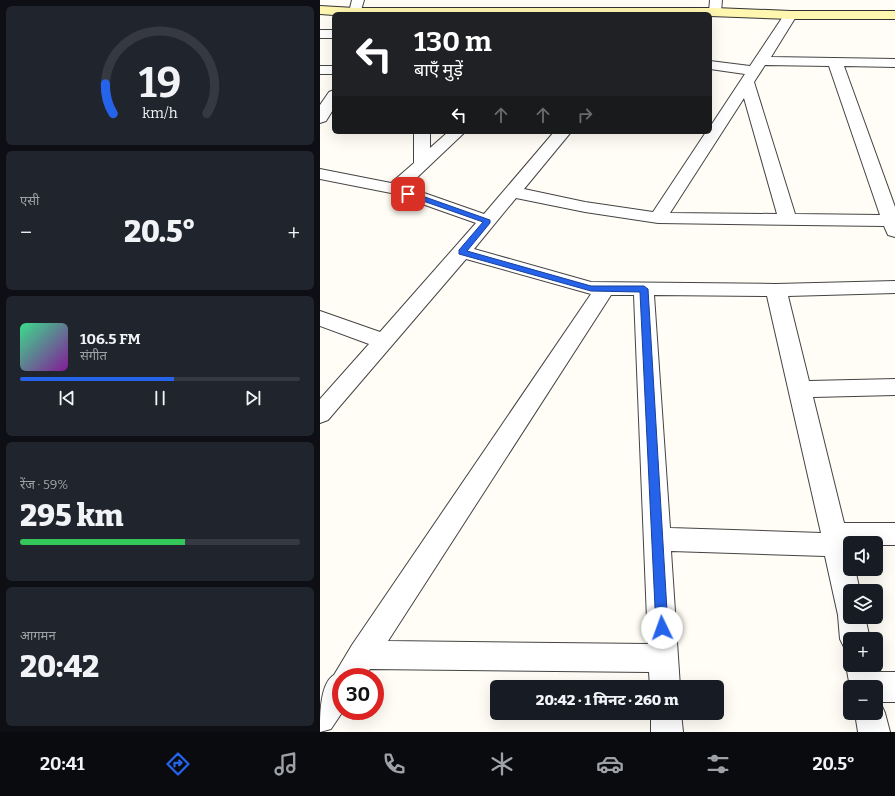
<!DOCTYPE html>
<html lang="hi">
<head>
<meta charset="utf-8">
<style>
  :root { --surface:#171b24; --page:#20242c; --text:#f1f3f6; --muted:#9ea1a6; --line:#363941; --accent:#2563eb }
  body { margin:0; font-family:Bitter,"Noto Sans Devanagari",serif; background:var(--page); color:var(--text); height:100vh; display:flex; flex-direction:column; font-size:15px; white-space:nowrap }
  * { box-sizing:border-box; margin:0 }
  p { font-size:13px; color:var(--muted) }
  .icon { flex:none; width:22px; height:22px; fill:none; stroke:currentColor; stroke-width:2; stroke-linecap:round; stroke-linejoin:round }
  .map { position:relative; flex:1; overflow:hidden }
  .side { display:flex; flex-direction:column; gap:6px; padding:6px; background:#0d0f14; width:320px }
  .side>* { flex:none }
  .banner { position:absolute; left:12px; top:12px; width:380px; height:122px; border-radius:6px; box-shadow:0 4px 16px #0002; background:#202124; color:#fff; overflow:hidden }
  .fabs { position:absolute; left:523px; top:536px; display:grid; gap:8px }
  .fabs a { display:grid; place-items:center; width:40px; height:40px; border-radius:6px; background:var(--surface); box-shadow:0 4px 16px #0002; font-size:20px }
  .speed { position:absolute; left:12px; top:668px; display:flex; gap:8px; font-size:20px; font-weight:700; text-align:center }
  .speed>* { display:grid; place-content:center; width:52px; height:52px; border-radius:50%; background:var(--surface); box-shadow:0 4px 16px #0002; line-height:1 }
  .speed .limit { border:6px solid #d22; background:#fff; color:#111 }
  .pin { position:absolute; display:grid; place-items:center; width:34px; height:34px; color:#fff; margin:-17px; border-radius:8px; box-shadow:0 2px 6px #0006 }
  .me { position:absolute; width:44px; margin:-22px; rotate:357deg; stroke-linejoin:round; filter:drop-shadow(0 0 3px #0008) }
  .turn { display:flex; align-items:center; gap:14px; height:84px; padding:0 16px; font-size:18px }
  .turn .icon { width:52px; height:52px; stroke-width:2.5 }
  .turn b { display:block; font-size:28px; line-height:34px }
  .lanes { display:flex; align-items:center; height:38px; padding:0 16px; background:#0003; justify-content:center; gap:20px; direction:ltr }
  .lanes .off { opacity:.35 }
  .big { font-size:30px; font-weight:800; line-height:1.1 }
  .side .tile { flex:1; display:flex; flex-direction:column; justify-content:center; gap:6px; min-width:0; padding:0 14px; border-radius:6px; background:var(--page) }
  .side .dial { align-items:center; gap:0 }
  .dial svg { height:104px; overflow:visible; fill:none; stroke:var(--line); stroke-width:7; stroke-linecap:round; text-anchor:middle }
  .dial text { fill:var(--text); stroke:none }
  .song { display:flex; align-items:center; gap:12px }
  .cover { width:48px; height:48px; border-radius:6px; background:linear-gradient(135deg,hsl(150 70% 55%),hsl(290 70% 35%)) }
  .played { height:4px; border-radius:2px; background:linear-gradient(90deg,var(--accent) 55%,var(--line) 55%) }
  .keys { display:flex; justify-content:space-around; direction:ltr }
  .heat { display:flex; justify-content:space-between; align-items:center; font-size:22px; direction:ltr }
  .charge { height:6px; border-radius:3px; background:linear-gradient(90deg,#34c759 59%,var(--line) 0) }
  .trip { position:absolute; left:170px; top:680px; width:234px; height:40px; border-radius:6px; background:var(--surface); box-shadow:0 4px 16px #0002; font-weight:800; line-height:40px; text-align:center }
  .dock { display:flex; height:64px; justify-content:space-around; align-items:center; background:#090b0e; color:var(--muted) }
  .dock .icon { width:28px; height:28px }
  .dock .selected { color:var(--accent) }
  .dock b { font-size:18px; color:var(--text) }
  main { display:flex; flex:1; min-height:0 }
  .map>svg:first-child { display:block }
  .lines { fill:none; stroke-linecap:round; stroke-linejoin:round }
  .street-casing { stroke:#444; stroke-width:2 }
  .secondary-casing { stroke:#333; stroke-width:2 }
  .street { fill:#fff; fill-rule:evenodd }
  .secondary { fill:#fff6b0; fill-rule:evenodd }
  .route { fill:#2563eb; stroke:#184099 }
</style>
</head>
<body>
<main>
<section class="side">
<div class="tile dial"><svg viewBox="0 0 100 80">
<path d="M14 69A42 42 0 1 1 86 69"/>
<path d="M14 69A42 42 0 0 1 8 46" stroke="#2563eb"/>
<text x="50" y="56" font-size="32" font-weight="700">19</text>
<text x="50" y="72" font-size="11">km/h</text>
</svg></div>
<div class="tile"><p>एसी</p>
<div class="heat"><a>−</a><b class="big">20.5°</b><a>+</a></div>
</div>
<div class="tile">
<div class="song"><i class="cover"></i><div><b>106.5 FM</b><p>संगीत</p></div></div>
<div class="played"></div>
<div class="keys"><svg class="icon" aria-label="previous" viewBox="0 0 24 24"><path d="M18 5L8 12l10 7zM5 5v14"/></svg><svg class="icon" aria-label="pause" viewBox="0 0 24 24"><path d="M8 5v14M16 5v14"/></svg><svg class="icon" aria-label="next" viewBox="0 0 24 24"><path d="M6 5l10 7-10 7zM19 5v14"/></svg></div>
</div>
<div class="tile"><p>रेंज · 59%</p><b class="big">295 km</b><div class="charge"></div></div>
<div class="tile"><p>आगमन</p><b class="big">20:42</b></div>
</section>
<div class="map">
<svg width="575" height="732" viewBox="0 0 575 732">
  <rect width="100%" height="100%" fill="#fffdf5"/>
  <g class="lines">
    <defs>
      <path id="street" d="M 32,0 L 44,0 L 40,14 L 30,14 L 29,12 Z
        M 390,0 L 402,0 L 401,12 L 400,15 L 390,15 L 389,12 Z
        M 471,11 L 476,12 L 477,15 L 451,57 L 575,59 L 575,67 L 524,66 L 575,207 L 575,237 L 568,235 L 564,226 L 338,223 L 265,212 L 196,198 L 154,249 L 271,282 L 456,284 L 575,281 L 575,293 L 468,296 L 489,381 L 575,379 L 575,395 L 493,397 L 524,523 L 575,523 L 575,545 L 556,545 L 556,543 L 530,543 L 530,569 L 535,569 L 540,591 L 530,591 L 530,617 L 545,617 L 550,639 L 530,639 L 530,651 L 525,649 L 520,639 L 518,615 L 505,556 L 351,551 L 360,687 L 330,687 L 329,672 L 50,669 L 45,677 L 21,677 L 21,711 L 23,711 L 11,729 L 0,732 C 0,715 0,683 14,675 L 32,645 L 271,294 L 146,259 L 8,420 L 0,423 L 0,399 L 49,344 L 0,326 L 0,311 L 60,332 L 156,223 L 71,193 L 0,179 L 0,169 L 71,183 L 94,163 L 94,132 L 110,132 L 110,148 L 128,132 L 145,132 L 87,187 L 164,214 L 234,132 L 251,132 L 204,189 L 265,202 L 333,212 L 386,132 L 390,132 L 390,127 L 425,74 L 390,69 L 390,61 L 430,66 L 466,12 ZM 445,65 L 509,66 L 560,215 L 475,214 L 434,82 ZM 424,98 L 457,214 L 350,213 ZM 291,295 L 314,295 L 328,644 L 68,641 ZM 334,295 L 447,296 L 501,533 L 350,528 Z
        M 0,30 L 14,30 L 14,38 L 0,38 Z
        M 0,66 L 14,66 L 14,74 L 0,74 Z
        M 14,90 L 14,108 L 6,121 L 0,123 L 0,105 L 9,92 Z
        M 530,656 L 530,665 L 556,665 L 557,672 L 575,672 L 575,702 L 560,702 L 565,713 L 570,732 L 538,732 L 535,713 L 556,713 L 556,687 L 530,687 L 526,665 Z
        M 331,713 L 361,713 L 363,732 L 331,732 Z"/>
      <path id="secondary" d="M 0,6 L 35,8 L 395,8 L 471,11 L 575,11 L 575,19 L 471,19 L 390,16 L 390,14 L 14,15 L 0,14 Z"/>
    </defs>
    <use href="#street" class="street-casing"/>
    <use href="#secondary" class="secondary-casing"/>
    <use href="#street" class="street"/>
    <use href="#secondary" class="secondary"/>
  </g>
  <path class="route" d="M 88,191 L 170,220 L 170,223 L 147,251 L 271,286 L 324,286 L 328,289 L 348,628 L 346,632 L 342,633 L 337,632 L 336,628 L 320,292 L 271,291 L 139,254 L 139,250 L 163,222 L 86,195 L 86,192 Z"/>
</svg>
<div class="fabs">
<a><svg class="icon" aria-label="sound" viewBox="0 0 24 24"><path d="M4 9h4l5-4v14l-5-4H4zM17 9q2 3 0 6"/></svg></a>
<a><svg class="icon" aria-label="layers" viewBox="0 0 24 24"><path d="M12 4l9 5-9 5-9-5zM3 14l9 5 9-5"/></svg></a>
<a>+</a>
<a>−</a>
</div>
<div class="speed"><div class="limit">30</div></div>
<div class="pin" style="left:88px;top:194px;background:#d93025"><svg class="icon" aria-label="arrive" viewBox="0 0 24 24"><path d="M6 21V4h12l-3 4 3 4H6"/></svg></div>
<svg class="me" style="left:342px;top:628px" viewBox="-20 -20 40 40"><circle r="19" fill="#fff"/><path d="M0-13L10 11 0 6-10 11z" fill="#2563eb"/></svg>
<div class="trip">20:42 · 1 मिनट · 260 m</div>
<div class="banner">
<div class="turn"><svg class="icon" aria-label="left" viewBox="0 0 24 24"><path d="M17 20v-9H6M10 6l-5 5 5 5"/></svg><div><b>130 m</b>बाएँ मुड़ें</div></div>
<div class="lanes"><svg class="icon" aria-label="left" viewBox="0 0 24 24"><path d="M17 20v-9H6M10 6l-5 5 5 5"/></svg><svg class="icon off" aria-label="ahead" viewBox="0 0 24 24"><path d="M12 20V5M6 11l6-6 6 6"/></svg><svg class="icon off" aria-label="ahead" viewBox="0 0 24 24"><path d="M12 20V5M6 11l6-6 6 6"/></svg><svg class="icon off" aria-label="right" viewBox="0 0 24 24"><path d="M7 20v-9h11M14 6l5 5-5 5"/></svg></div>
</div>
</div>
</main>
<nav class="dock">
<b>20:41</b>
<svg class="icon selected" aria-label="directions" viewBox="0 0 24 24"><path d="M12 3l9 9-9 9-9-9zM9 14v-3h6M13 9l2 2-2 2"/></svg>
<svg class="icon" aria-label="music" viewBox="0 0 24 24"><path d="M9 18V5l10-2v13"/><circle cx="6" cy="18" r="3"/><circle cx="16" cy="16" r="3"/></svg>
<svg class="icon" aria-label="phone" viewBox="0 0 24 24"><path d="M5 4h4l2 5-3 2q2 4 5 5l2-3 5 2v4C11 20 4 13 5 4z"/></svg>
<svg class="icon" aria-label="climate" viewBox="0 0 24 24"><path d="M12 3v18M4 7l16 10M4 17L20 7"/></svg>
<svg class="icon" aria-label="car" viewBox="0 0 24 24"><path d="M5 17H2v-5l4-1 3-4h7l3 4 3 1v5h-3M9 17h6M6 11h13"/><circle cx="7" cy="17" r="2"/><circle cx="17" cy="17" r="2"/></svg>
<svg class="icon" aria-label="filters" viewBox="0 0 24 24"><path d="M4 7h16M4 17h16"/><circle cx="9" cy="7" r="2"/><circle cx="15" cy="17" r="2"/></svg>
<b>20.5°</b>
</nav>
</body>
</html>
